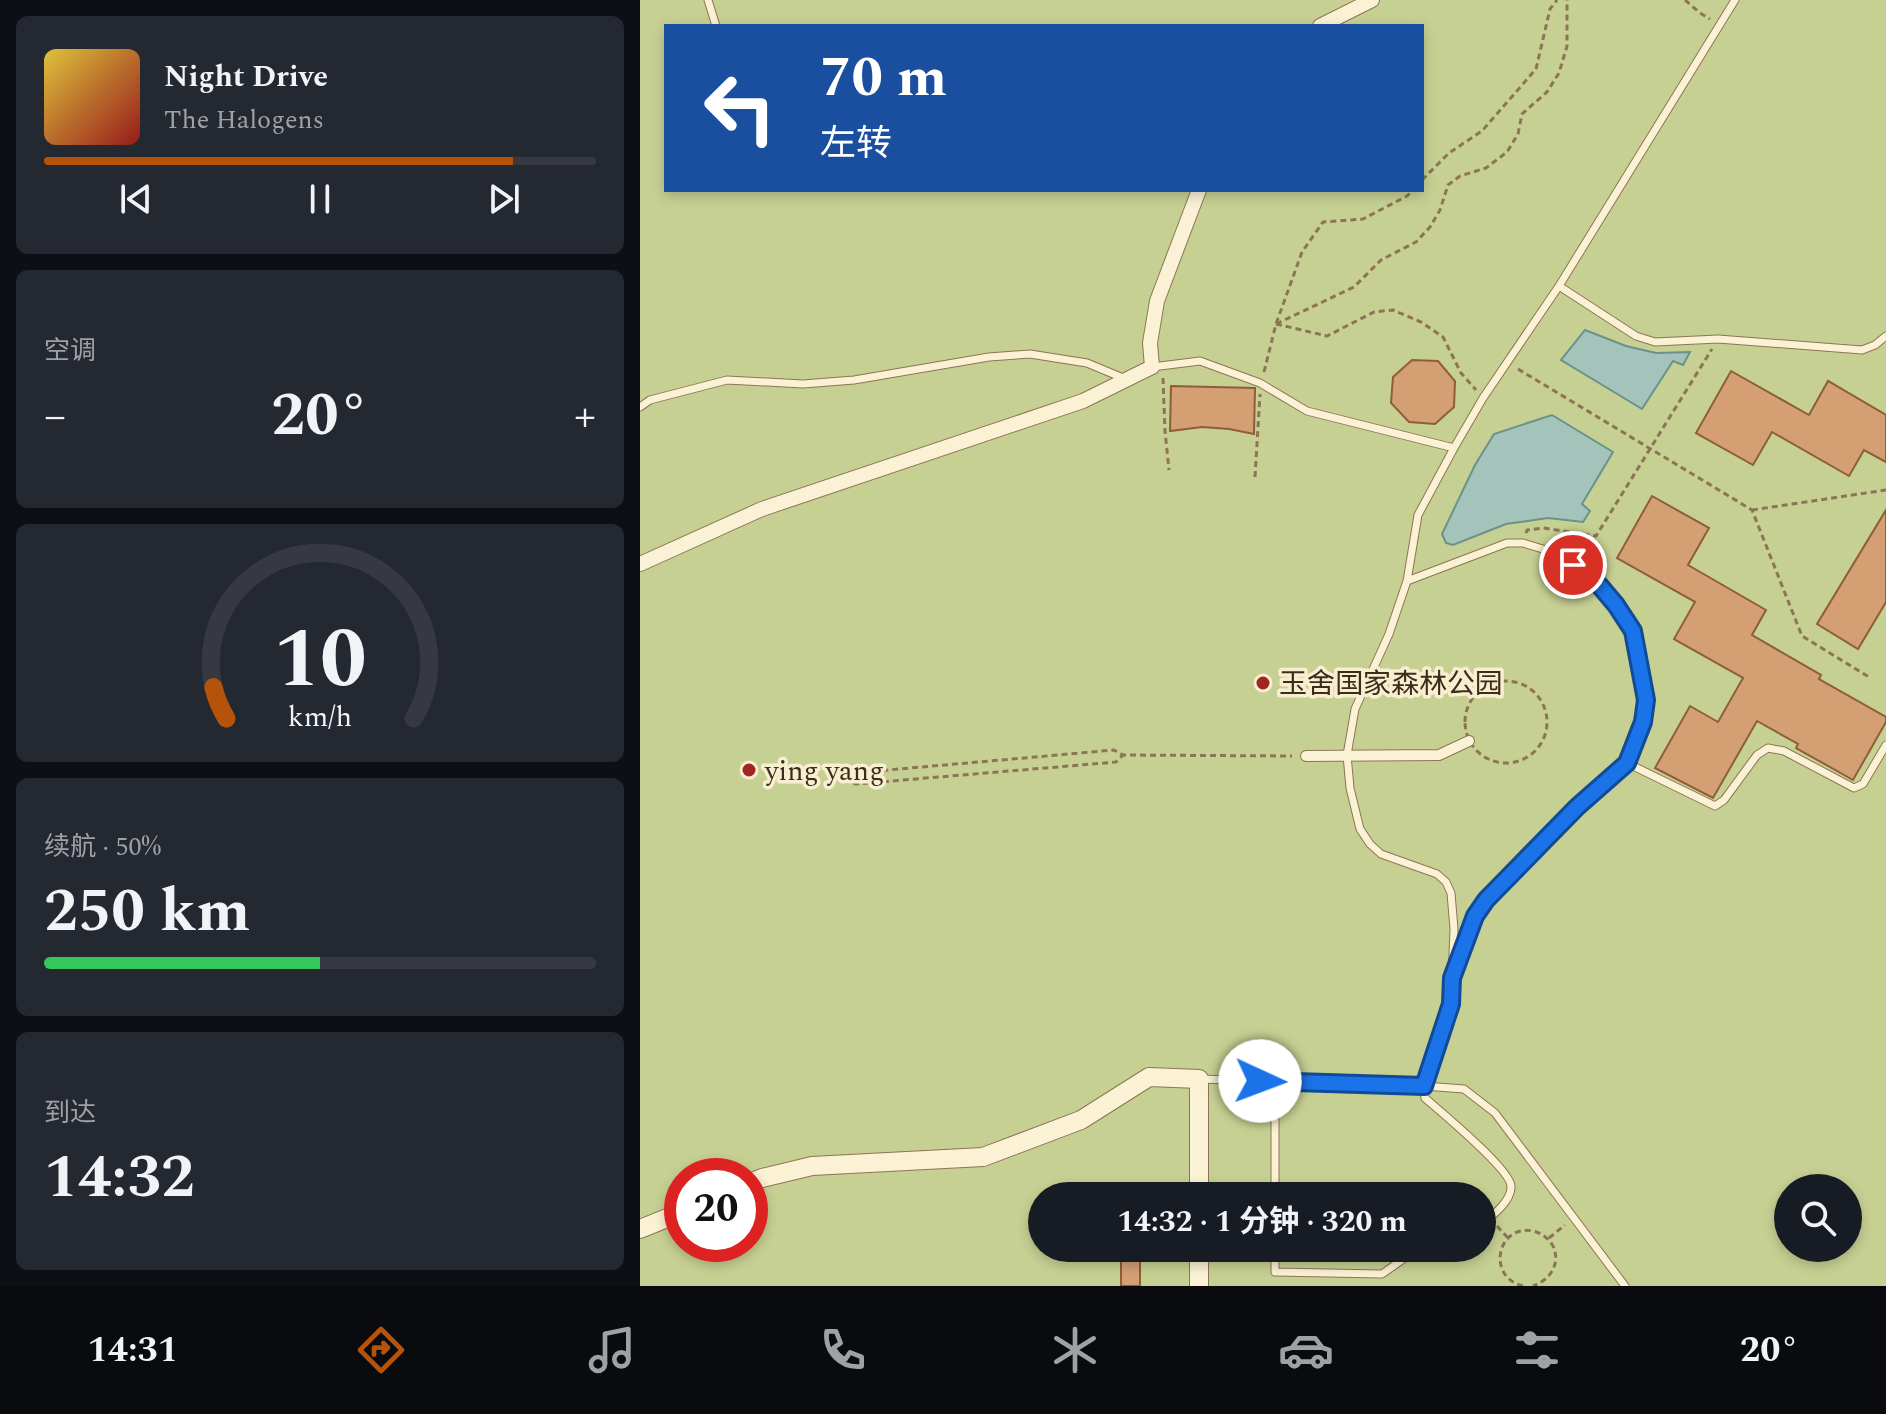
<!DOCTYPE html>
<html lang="zh">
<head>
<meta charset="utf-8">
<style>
  :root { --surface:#171b24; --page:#242831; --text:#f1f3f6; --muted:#9ea1a6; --line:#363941; --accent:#b45309 }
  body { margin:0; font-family:Spectral,"Noto Sans SC",serif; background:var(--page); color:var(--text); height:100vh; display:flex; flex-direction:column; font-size:30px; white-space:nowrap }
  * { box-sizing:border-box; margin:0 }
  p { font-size:26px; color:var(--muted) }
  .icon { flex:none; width:44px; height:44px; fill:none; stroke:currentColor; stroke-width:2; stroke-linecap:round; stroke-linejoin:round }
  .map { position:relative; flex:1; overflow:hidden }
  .sheet { display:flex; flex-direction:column; gap:16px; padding:16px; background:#0d0f14; width:640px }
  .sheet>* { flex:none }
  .hud { position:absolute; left:24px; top:24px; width:760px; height:168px; border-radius:0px; box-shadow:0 4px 12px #0003; background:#1a4fa0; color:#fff; overflow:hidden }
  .tools { position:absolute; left:1134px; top:1174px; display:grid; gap:16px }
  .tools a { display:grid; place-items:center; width:88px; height:88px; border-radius:50%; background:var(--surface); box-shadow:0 4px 12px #0003; font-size:40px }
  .speed { position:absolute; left:24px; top:1158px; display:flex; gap:16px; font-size:40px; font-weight:700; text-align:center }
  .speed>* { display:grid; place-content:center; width:104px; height:104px; border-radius:50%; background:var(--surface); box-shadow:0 4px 12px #0003; line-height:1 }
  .speed .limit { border:12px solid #d22; background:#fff; color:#111 }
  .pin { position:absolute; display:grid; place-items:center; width:68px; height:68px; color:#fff; margin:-34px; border:4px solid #fff; border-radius:50%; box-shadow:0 2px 8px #0007 }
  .me { position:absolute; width:88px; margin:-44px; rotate:92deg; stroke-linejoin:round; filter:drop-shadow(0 0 6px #0008) }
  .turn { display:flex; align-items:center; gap:28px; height:168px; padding:0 24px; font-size:36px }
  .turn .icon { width:104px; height:104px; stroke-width:2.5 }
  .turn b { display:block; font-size:56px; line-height:68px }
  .big { font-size:60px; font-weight:700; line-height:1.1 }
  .sheet .widget { flex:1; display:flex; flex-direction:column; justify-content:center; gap:12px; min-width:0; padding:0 28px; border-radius:12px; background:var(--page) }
  .sheet .dial { align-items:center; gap:0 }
  .dial svg { height:208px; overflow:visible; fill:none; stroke:var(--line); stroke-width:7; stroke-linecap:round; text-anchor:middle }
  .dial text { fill:var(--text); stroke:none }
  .song { display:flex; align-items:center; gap:24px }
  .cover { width:96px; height:96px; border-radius:12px; background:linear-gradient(135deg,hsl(50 70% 55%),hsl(0 70% 35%)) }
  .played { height:8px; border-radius:4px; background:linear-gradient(90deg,var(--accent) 85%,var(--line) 85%) }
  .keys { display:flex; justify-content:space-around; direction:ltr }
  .heat { display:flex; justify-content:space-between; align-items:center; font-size:44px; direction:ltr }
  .charge { height:12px; border-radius:6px; background:linear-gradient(90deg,#34c759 50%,var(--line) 0) }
  .trip { position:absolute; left:388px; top:1182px; width:468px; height:80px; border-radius:40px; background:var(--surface); box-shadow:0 4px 12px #0003; font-weight:700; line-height:80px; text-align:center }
  .dock { display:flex; height:128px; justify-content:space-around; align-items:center; background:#090b0e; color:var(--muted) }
  .dock .icon { width:56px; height:56px }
  .dock .active { color:var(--accent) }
  .dock b { font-size:36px; color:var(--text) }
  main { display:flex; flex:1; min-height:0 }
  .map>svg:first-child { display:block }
  .green { fill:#c7d093; fill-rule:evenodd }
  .water { fill:#a3c3bb; stroke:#6a928a; stroke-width:2 }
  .building { fill:#d39f73; stroke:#8d5e3a; stroke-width:2 }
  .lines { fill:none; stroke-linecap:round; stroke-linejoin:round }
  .service-casing { stroke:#8c7556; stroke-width:9 }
  .pedestrian-casing { stroke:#8c7556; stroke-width:12 }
  .minor-casing { stroke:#8c7556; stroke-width:16 }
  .tertiary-casing { stroke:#8c7556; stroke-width:20 }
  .path { stroke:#8c7556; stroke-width:3; stroke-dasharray:6 4; stroke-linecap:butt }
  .service { stroke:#fbf1d4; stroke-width:7 }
  .pedestrian { stroke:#fbf1d4; stroke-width:10 }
  .minor { stroke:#fbf1d4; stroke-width:14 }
  .tertiary { stroke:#fbf1d4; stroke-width:18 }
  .route-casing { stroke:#114b97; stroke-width:20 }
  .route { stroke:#1a73e8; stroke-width:14 }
  .poi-dot { fill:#a02621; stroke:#f8eed0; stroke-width:3 }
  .labels { text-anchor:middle; stroke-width:7; stroke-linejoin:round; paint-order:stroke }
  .poi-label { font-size:28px; fill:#3b2c1c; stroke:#f8eed0; text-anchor:start }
</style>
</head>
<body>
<main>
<section class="sheet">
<div class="widget">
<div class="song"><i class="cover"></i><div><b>Night Drive</b><p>The Halogens</p></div></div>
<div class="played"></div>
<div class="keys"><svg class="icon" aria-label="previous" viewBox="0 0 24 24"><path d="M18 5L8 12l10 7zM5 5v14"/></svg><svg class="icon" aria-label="pause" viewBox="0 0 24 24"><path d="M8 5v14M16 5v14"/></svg><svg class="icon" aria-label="next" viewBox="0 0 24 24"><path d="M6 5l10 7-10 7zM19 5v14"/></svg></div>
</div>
<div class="widget"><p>空调</p>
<div class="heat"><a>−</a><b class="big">20°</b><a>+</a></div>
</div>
<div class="widget dial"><svg viewBox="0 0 100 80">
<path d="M14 69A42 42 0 1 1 86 69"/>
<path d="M14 69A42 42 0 0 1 9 57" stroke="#b45309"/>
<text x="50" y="56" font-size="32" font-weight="700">10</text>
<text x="50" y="72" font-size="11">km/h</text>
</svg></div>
<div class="widget"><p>续航 · 50%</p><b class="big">250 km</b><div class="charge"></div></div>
<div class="widget"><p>到达</p><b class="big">14:32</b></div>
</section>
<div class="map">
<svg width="1246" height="1286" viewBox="0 0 1246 1286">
  <rect width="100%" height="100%" fill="#f1e5c0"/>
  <path class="green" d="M 0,0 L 1246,0 L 1246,1286 L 0,1286 ZM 26,26 L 782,26 L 782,190 L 26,190 ZM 42,1176 L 110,1176 L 110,1244 L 42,1244 ZM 1148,1188 L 1208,1188 L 1208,1248 L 1148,1248 ZM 402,1196 L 842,1196 L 842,1248 L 402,1248 Z"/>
  <path class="water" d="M 945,330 L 986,346 L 1016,353 L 1050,352 L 1043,365 L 1033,361 L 1002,409 L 921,360 Z
    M 912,415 L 973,452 L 942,504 L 950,511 L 943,522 L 908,518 L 866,524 L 813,545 L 806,543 L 802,534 L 835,465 L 854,434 Z"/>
  <path class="building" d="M 772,360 L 798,361 L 815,381 L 814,407 L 795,424 L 769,422 L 751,403 L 753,377 Z
    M 1091,371 L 1169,415 L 1188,381 L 1246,415 L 1246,462 L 1224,450 L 1209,476 L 1132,432 L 1113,465 L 1056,433 Z
    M 531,386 L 615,388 L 614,434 L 589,429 L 562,427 L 530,431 Z
    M 1012,496 L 1069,528 L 1048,565 L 1126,610 L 1112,635 L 1181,675 L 1179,679 L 1246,717 L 1246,722 L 1213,780 L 1156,748 L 1158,744 L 1117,721 L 1073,798 L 1015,768 L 1050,706 L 1078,722 L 1103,678 L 1034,639 L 1055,602 L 977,558 Z
    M 1246,510 L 1246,602 L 1218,649 L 1177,624 Z
    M 481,1248 L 500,1248 L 500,1286 L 481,1286 Z"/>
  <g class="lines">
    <defs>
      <path id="service" d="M 68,0 L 76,26
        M 919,286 L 996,336 L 1015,342 L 1078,339 L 1222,350 L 1235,345 L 1246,336
        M 512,367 L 560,361 L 620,383 L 667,411 L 814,448
        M 0,407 L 10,400 L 87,380 L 163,384 L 214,380 L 349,357 L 390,354 L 447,363 L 483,378
        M 767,581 L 867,543 L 883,543 L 906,550 L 933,565 L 960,586 L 976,605 L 993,631 L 1006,700 L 1003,722 L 987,763 L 937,807 L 846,900 L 835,916 L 815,972
        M 987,763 L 1075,806 L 1084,800 L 1117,755 L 1128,748 L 1144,751 L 1214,788 L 1223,784 L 1246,745
        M 559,1079 L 784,1086 L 824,1089 L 855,1113 L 985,1286
        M 635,1082 L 635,1196
        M 842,1224 C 852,1216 872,1201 871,1186 C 870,1169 801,1112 785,1098 L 784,1086 L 811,1004 L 814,929 L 811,893 L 806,882 L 797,874 L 741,854 L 730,844 L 720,829 L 710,788 L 707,755 L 715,709 L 749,634 L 767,581 L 778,515 L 814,448 L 843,398 L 919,286 L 1095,0
        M 635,1248 L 635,1272 L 742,1274 L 769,1255 L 790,1248"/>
      <path id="pedestrian" d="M 666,756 L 799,755 L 829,741"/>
      <path id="minor" d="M 680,26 L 732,0
        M 0,564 L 122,509 L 443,401 L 512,367 L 510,343 L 517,301 L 559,190"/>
      <path id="tertiary" d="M 110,1183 L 122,1178 L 172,1166 L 343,1157 L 441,1120 L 509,1077 L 559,1079 L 559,1196
        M 0,1229 L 42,1212
        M 559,1248 L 559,1286"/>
    </defs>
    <use href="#service" class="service-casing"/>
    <use href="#pedestrian" class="pedestrian-casing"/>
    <use href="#minor" class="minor-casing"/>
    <use href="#tertiary" class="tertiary-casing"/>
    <path class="path" d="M 1045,0 L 1060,13 L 1070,19
      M 782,180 L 809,153 L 842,131 L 896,69 L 910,9 L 917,0
      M 636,324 L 714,287 L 741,260 L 776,242 L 790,227 L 800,210 L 808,185 L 820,176 L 846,168 L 867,152 L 878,134 L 882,114 L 907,92 L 919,73 L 927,46 L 927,0
      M 636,324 L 687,336 L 734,312 L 753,310 L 781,322 L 803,337 L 821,373 L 836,390
      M 878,369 L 1112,510 L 1162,636 L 1229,677
      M 624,372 L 636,324 L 662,252 L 683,222 L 723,219 L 767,196 L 773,190
      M 523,378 L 525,431 L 529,470
      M 615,477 L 620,394
      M 1112,510 L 1246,490
      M 886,533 L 887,530 L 903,528 L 956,536 L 1072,349
      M825 722a41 41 0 1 1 82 0a41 41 0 1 1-82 0Z
      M 204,779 L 214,773 L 474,750 L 483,755 L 652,756
      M 204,779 L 216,784 L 476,762 L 483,755
      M 857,1226 L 868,1238
      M 909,1238 L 925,1225
      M 883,1286 C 846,1277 857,1224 893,1231 C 902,1233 909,1239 913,1246 C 921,1264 910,1280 893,1286"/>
    <use href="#service" class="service"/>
    <use href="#pedestrian" class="pedestrian"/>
    <use href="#minor" class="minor"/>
    <use href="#tertiary" class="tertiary"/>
  </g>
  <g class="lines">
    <defs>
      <path id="route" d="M 620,1081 L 784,1086 L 811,1004 L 812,978 L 835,916 L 846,900 L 937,807 L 987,763 L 1003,722 L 1006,700 L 993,631 L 976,605 L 960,586 L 933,565"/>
    </defs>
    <use href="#route" class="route-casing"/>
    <use href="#route" class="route"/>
  </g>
  <g class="poi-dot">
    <circle cx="623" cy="683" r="8"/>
    <circle cx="109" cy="770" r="8"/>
  </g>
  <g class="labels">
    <g class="poi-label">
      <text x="639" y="693">玉舍国家森林公园</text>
      <text x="125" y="780">ying yang</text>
    </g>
  </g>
</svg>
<div class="tools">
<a><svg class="icon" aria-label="search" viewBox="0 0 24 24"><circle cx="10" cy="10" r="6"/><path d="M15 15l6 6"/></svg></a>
</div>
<div class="speed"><div class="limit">20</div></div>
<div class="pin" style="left:933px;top:565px;background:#d93025"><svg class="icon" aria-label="arrive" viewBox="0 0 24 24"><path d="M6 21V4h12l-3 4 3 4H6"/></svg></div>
<svg class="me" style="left:620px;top:1081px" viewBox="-20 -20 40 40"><circle r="19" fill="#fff"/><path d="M0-13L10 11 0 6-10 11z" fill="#1a73e8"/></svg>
<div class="trip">14:32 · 1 分钟 · 320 m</div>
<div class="hud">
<div class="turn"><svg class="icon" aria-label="left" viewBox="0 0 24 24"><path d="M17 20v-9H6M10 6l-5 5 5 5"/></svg><div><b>70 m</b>左转</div></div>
</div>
</div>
</main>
<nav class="dock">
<b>14:31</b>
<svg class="icon active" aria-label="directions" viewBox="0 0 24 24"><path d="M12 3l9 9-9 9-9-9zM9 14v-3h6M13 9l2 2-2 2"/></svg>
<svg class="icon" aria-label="music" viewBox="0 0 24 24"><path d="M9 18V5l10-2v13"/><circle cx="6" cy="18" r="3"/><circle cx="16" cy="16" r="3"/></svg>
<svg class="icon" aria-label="phone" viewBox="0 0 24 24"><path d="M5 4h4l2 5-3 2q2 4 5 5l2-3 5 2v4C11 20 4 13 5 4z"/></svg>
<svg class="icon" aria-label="climate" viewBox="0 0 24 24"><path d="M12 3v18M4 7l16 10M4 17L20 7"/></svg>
<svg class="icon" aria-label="car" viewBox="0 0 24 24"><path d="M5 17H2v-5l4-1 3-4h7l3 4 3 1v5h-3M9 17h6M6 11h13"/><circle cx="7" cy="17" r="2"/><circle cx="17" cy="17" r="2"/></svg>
<svg class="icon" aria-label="filters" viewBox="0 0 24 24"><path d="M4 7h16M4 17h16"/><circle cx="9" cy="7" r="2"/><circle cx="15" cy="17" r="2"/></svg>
<b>20°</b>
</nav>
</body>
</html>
